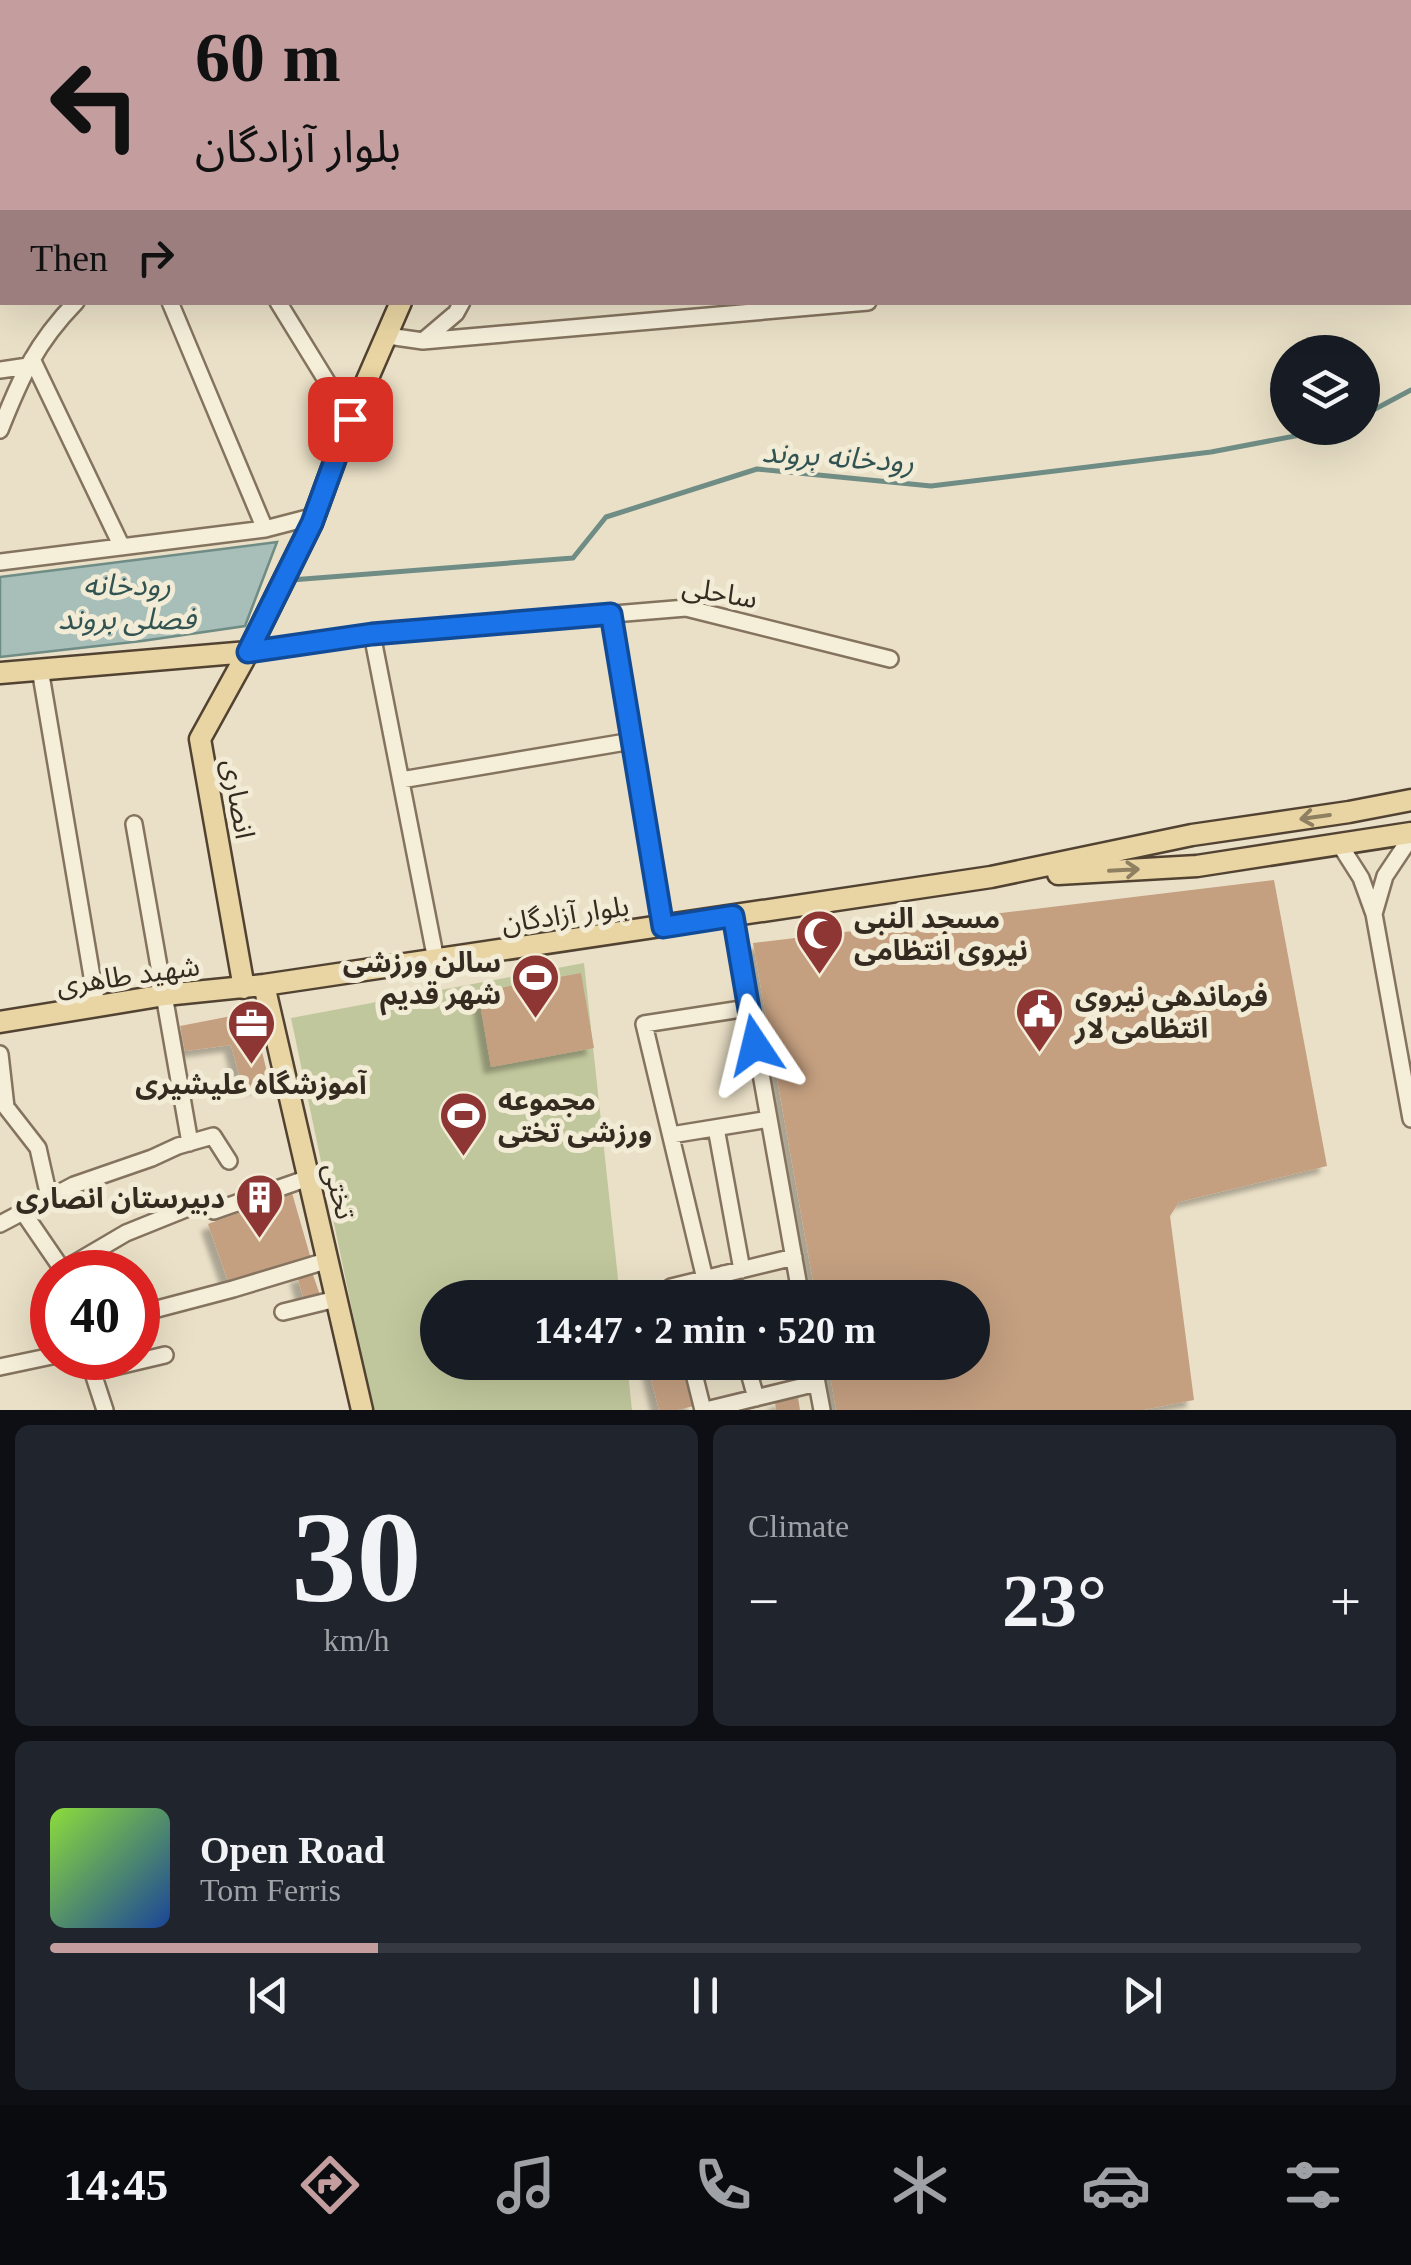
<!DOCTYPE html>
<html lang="en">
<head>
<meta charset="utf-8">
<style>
  :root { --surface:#171b24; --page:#20242c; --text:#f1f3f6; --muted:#9ea1a6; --line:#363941; --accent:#c49e9f }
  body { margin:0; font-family:"Times New Roman","Noto Sans Arabic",serif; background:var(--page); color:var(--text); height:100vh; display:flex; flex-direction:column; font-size:38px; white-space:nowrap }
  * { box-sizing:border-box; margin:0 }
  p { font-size:32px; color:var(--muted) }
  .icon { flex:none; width:55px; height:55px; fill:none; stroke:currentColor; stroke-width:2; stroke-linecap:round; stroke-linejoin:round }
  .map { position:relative; height:1410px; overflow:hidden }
  .panel { display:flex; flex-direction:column; gap:15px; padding:15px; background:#0d0f14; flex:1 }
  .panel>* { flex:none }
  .hud { position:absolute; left:0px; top:0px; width:1412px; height:305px; box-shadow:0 10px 40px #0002; background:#c49e9f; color:#111; overflow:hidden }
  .buttons { position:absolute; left:1270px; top:335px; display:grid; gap:20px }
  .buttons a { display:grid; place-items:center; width:110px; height:110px; border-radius:50%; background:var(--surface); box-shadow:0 10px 40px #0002; font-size:50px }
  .speed { position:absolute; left:30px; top:1250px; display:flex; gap:20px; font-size:50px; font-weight:700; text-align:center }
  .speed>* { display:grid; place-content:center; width:130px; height:130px; border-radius:50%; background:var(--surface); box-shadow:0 10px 40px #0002; line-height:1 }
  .speed .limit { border:15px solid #d22; background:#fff; color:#111 }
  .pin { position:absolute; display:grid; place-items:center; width:85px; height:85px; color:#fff; margin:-42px; border-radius:20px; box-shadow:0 5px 15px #0006 }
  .me { position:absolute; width:110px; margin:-55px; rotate:350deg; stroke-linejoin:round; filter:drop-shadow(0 0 8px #0008) }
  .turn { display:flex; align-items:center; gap:35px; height:210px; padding:0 30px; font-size:45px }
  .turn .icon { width:130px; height:130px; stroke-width:2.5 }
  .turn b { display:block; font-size:70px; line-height:85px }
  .then { display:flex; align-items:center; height:95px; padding:0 30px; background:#0003; gap:20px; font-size:38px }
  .big { font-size:75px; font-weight:600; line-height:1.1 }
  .panel .tile { flex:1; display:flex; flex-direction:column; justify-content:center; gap:15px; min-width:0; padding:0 35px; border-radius:15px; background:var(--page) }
  .panel .dial { align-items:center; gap:0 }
  .dial b { font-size:130px; line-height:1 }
  .song { display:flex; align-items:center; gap:30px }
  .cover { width:120px; height:120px; border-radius:15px; background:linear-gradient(135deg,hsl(90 70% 55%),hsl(220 70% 35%)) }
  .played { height:10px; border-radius:5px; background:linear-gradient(90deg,var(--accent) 25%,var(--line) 25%) }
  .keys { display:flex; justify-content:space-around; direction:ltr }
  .heat { display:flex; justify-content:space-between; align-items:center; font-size:55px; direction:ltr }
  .panel .tiles { flex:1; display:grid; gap:15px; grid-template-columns:1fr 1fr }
  .tile:last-child { grid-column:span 2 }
  .trip { position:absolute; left:420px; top:1280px; width:570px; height:100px; border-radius:50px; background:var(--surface); box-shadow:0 10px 40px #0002; font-weight:600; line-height:100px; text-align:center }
  .menu { display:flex; height:160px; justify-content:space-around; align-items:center; background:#090b0e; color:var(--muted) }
  .menu .icon { width:70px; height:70px }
  .menu .current { color:var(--accent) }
  .menu b { font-size:45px; color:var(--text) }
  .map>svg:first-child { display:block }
  .green { fill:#c1c79c }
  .water { fill:#a8beb8; stroke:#6f8c85; stroke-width:2.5 }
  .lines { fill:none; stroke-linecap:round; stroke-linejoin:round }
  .stream { stroke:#6f8c85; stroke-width:5 }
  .building { fill:#c49f80; filter:url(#shadow) }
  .minor-casing { stroke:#84735e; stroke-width:20 }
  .major-casing { stroke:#524232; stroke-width:25 }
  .minor { stroke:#f5eed9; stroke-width:15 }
  .major { stroke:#e9d5a3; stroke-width:20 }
  .oneway { stroke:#908062 }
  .route-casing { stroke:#114b97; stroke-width:25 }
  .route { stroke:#1a73e8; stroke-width:18 }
  .labels { text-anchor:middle; stroke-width:10; stroke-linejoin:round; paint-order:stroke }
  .street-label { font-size:28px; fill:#362b20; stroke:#f2ebd6 }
  .poi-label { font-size:28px; font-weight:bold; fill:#362b20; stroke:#f2ebd6; text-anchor:start }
  .water-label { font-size:30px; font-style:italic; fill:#315453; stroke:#f2ebd6 }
</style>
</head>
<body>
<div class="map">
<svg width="1411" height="1410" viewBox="0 0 1411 1410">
  <defs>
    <filter id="shadow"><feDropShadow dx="-7" dy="7" stdDeviation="2.5" flood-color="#0004"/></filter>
  </defs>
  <rect width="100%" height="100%" fill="#eae0c7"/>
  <path class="green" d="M 584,963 L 620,1297 L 438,1298 L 438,1362 L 627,1363 L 632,1410 L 373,1410 L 291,1018 Z"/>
  <path class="water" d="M 277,542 L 245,626 L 142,641 L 0,657 L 0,577 Z"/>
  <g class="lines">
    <path class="stream" d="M 1362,416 L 1411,390
      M 291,580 L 573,558 L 606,517 L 757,469 L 931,486 L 1211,452 L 1337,428"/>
  </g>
  <path class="building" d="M 1274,880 L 1327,1166 L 1179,1202 L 1170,1216 L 1194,1400 L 1143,1410 L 836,1410 L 828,1362 L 972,1362 L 972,1298 L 816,1298 L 753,943 Z
    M 581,973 L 594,1048 L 491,1067 L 478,992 Z
    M 252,1012 L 270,1084 L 243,1089 L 231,1045 L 185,1051 L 180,1026 Z
    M 292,1193 L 311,1259 L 229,1284 L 208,1224 Z
    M 312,1272 L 320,1295 L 304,1300 L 297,1276 Z
    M 647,1362 L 683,1362 L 694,1406 L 677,1410 L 659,1410 Z
    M 798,1398 L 800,1410 L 776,1410 L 775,1402 Z"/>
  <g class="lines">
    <defs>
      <path id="minor" d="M 25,0 L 27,2
        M 235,0 L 237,2
        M 294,0 L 296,2
        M 433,0 L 434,2
        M 968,0 L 970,2
        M 1287,0 L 1289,2
        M 176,2 L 180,0
        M 739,2 L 743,0
        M 1410,34 L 1411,34
        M 0,114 L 2,114
        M 1410,119 L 1411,118
        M 0,129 L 2,127
        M 0,226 L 2,232
        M 1410,236 L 1411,236
        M 170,302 L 265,529
        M 278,302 L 350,419
        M 388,336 L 423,341 L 868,302
        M 423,341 L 456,313 L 462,302
        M 32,359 L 122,547
        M 0,370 L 28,366
        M 0,430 C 21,377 36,343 76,302
        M 0,562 L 265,529 L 315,516
        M 611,614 L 663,927
        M 372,634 L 436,960
        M 248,652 L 372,634 L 686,608 L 890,659
        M 40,669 L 97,1006
        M 401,780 L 632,741
        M 134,824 L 190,1143
        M 1340,845 L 1361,878 L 1374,914 L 1411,1119
        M 1374,914 L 1385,876 L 1411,837
        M 733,917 L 801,1298
        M 0,1054 L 6,1107 L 38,1148 L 49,1197
        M 716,1128 L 742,1270
        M 671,1135 L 769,1119
        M 23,1212 L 64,1272
        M 0,1224 L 74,1185 L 152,1158 L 178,1146 L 213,1136 L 229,1161
        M 63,1270 L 126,1233 L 198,1204 L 214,1211 L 308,1178
        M 723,1274 L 729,1298
        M 705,1279 L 644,1024 L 748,1008
        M 674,1298 L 671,1287 L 794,1257
        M 283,1312 L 336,1299
        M 138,1314 L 233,1289 L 329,1260
        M 88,1358 L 105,1410
        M 691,1362 L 703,1410
        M 746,1362 L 756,1398
        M 813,1362 L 822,1410
        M 0,1367 L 52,1356
        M 93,1372 L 165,1355
        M 706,1410 L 817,1383"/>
      <path id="major" d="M 1206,2 L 1216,0
        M 0,673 L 248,652
        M 1058,874 L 1197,866 L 1411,833
        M 264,985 L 362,1410
        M 244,988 L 200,739 L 248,652 L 312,523 L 350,419 L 401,302
        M 0,1022 L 165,995 L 264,985 L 991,877 L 1192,835 L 1349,812 L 1411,800"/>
    </defs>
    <use href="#minor" class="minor-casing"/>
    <use href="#major" class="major-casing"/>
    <use href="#minor" class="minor"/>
    <use href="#major" class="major"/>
  </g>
  <defs><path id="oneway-shaft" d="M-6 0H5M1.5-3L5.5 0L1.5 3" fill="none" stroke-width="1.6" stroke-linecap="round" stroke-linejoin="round" transform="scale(2.5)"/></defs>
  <g class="oneway">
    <use href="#oneway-shaft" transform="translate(1315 817) rotate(172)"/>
    <use href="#oneway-shaft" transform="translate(1124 870) rotate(-3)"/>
  </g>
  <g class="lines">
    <defs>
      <path id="route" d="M 350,419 L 312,523 L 248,652 L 372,634 L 611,614 L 663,927 L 733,916 L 755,1045"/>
    </defs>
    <use href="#route" class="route-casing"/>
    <use href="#route" class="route"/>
  </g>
  <defs>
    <symbol id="mosque-pin" viewBox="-11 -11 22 30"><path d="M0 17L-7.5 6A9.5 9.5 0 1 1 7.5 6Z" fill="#8d3634" stroke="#f2ebd6"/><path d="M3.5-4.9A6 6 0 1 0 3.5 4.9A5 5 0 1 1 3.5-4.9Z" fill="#fff"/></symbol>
    <symbol id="stadium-pin" viewBox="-11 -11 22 30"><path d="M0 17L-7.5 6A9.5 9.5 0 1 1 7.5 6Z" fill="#8d3634" stroke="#f2ebd6"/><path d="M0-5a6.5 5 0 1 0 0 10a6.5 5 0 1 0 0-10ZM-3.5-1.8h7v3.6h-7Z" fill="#fff"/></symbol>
    <symbol id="civic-pin" viewBox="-11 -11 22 30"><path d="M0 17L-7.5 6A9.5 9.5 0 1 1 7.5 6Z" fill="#8d3634" stroke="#f2ebd6"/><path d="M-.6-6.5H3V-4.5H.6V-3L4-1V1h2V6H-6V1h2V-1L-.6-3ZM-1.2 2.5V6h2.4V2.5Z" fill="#fff"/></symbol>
    <symbol id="office-pin" viewBox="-11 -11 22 30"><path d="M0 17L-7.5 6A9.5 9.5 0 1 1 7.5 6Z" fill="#8d3634" stroke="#f2ebd6"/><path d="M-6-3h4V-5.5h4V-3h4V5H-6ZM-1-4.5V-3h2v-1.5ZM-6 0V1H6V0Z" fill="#fff"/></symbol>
    <symbol id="building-pin" viewBox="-11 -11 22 30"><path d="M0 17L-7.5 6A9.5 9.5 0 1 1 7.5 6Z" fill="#8d3634" stroke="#f2ebd6"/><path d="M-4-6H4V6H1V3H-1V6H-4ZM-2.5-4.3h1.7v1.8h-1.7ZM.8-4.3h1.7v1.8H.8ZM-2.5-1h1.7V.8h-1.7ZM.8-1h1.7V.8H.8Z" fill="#fff"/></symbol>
  </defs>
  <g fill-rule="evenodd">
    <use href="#mosque-pin" x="792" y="906" width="55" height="75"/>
    <use href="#stadium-pin" x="508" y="950" width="55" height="75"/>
    <use href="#civic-pin" x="1012" y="984" width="55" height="75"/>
    <use href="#office-pin" x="224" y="996" width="55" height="75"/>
    <use href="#stadium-pin" x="436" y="1088" width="55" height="75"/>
    <use href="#building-pin" x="232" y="1170" width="55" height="75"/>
  </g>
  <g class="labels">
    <g class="street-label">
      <text transform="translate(720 592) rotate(10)" y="10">ساحلی</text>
      <text transform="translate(239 799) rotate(80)" y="10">انصاری</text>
      <text transform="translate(565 914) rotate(-8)" y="10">بلوار آزادگان</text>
      <text transform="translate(128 975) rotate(-8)" y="10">شهید طاهری</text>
      <text transform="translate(340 1191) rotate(76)" y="10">تختی</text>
    </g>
    <g class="poi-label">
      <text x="854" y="928">مسجد النبی<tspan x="854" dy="32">نیروی انتظامی</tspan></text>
      <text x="501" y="972" text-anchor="end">سالن ورزشی<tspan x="501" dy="32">شهر قدیم</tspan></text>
      <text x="1075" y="1006">فرماندهی نیروی<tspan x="1075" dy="32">انتظامی لار</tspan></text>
      <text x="251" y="1094" text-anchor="middle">آموزشگاه علیشیری</text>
      <text x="498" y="1110">مجموعه<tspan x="498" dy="32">ورزشی تختی</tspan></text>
      <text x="225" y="1208" text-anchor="end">دبیرستان انصاری</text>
    </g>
    <g class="water-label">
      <text transform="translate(838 457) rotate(4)" y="10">رودخانه بروند</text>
      <text x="127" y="595">رودخانه<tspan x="127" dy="34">فصلی بروند</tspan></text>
    </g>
  </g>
</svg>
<div class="buttons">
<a><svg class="icon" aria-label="layers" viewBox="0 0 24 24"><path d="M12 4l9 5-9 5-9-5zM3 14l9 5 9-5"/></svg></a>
</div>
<div class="speed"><div class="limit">40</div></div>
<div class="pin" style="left:350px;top:419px;background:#d93025"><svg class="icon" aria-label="arrive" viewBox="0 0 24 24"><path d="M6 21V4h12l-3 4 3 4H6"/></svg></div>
<svg class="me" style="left:755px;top:1045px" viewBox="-20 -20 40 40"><path d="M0-17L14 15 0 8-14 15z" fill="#1a73e8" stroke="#fff" stroke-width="4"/></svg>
<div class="trip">14:47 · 2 min · 520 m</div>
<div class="hud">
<div class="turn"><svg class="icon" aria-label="left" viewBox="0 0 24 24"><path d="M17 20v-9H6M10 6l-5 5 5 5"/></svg><div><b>60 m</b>بلوار آزادگان</div></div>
<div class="then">Then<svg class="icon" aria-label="right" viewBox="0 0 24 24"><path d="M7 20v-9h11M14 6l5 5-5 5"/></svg></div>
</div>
</div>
<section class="panel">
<div class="tiles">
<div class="tile dial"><b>30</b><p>km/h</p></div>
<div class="tile"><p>Climate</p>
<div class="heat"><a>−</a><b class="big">23°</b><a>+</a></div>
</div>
<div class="tile">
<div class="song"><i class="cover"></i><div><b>Open Road</b><p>Tom Ferris</p></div></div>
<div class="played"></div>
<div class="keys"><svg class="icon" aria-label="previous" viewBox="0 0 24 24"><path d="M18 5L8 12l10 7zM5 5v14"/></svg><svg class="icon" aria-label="pause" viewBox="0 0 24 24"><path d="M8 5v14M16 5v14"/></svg><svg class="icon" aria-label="next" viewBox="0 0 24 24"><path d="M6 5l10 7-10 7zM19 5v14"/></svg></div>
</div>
</div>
</section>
<nav class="menu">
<b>14:45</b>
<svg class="icon current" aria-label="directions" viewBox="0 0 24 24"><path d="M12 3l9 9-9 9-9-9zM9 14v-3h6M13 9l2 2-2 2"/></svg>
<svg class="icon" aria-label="music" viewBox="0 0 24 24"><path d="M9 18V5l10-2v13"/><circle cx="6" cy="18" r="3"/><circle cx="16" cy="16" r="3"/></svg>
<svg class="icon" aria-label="phone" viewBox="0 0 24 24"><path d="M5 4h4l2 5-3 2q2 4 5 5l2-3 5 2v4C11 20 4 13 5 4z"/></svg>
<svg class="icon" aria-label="climate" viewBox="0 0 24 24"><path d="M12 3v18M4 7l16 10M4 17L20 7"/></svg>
<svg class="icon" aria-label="car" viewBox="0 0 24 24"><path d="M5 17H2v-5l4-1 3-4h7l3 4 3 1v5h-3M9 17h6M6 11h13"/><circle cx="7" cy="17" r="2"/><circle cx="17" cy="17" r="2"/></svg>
<svg class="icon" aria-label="filters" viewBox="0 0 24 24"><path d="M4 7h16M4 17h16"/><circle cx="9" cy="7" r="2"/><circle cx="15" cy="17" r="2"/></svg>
</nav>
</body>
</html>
